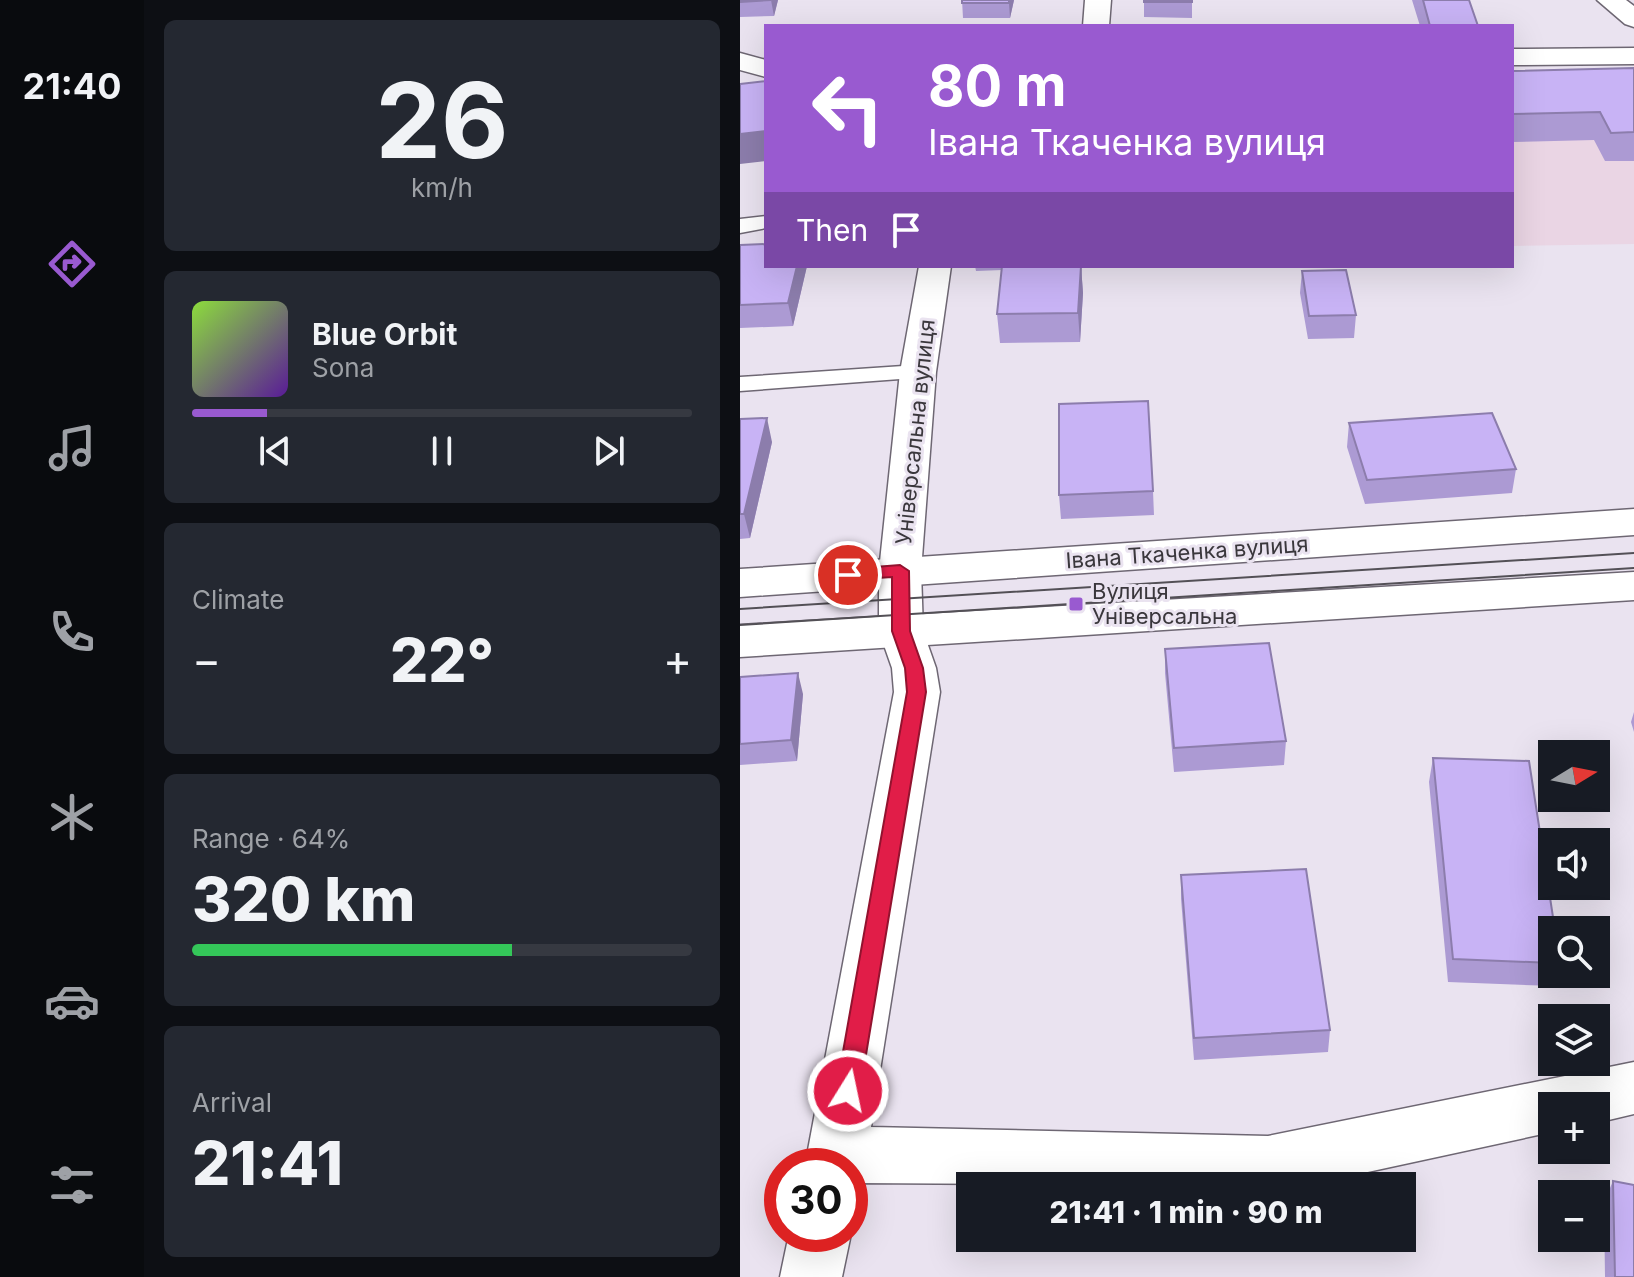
<!DOCTYPE html>
<html lang="en">
<head>
<meta charset="utf-8">
<style>
  :root { --surface:#171b24; --page:#242831; --text:#f1f3f6; --muted:#9ea1a6; --line:#363941; --accent:#995ad0 }
  body { margin:0; font-family:Inter,sans-serif; background:var(--page); color:var(--text); height:100vh; display:flex; flex-direction:column; font-size:30px; white-space:nowrap }
  * { box-sizing:border-box; margin:0 }
  p { font-size:26px; color:var(--muted) }
  .icon { flex:none; width:44px; height:44px; fill:none; stroke:currentColor; stroke-width:2; stroke-linecap:round; stroke-linejoin:round }
  .map { position:relative; flex:1; overflow:hidden }
  .side { display:flex; flex-direction:column; gap:20px; padding:20px; background:#0d0f14; width:596px }
  .side>* { flex:none }
  .hud { position:absolute; left:24px; top:24px; width:750px; height:244px; border-radius:0px; box-shadow:0 8px 32px #0002; background:#995ad0; color:#fff; overflow:hidden }
  .needle { width:52px; rotate:80deg }
  .tools { position:absolute; left:798px; top:740px; display:grid; gap:16px }
  .tools a { display:grid; place-items:center; width:72px; height:72px; border-radius:0px; background:var(--surface); box-shadow:0 8px 32px #0002; font-size:40px }
  .speed { position:absolute; left:24px; top:1148px; display:flex; gap:16px; font-size:40px; font-weight:700; text-align:center }
  .speed>* { display:grid; place-content:center; width:104px; height:104px; border-radius:50%; background:var(--surface); box-shadow:0 8px 32px #0002; line-height:1 }
  .speed .limit { border:12px solid #d22; background:#fff; color:#111 }
  .pin { position:absolute; display:grid; place-items:center; width:68px; height:68px; color:#fff; margin:-34px; border:4px solid #fff; border-radius:50%; box-shadow:0 2px 8px #0007 }
  .me { position:absolute; width:88px; margin:-44px; rotate:10deg; stroke-linejoin:round; filter:drop-shadow(0 0 6px #0008) }
  .turn { display:flex; align-items:center; gap:28px; height:168px; padding:0 32px; font-size:36px }
  .turn .icon { width:104px; height:104px; stroke-width:2.5 }
  .turn b { display:block; font-size:56px; line-height:68px }
  .then { display:flex; align-items:center; height:76px; padding:0 32px; background:#0003; gap:16px; font-size:30px }
  .big { font-size:60px; font-weight:800; line-height:1.1 }
  .side .card { flex:1; display:flex; flex-direction:column; justify-content:center; gap:12px; min-width:0; padding:0 28px; border-radius:12px; background:var(--page) }
  .side .dial { align-items:center; gap:0 }
  .dial b { font-size:104px; line-height:1 }
  .song { display:flex; align-items:center; gap:24px }
  .cover { width:96px; height:96px; border-radius:12px; background:linear-gradient(135deg,hsl(90 70% 55%),hsl(270 70% 35%)) }
  .played { height:8px; border-radius:4px; background:linear-gradient(90deg,var(--accent) 15%,var(--line) 15%) }
  .keys { display:flex; justify-content:space-around; direction:ltr }
  .heat { display:flex; justify-content:space-between; align-items:center; font-size:44px; direction:ltr }
  .charge { height:12px; border-radius:6px; background:linear-gradient(90deg,#34c759 64%,var(--line) 0) }
  .trip { position:absolute; left:216px; top:1172px; width:460px; height:80px; border-radius:0px; background:var(--surface); box-shadow:0 8px 32px #0002; font-weight:800; line-height:80px; text-align:center }
  main { display:flex; flex:1; min-height:0 }
  .menu { display:flex; flex-direction:column; width:144px; justify-content:space-around; align-items:center; background:#090b0e; color:var(--muted) }
  .menu .icon { width:56px; height:56px }
  .menu .on { color:var(--accent) }
  .menu b { font-size:36px; color:var(--text) }
  .map>svg:first-child { display:block }
  .education { fill:#ead5e4 }
  .lines { fill:none; stroke-linecap:round; stroke-linejoin:round }
  .service-casing { stroke:#6e6773; stroke-width:3 }
  .minor-casing { stroke:#6e6773; stroke-width:3 }
  .secondary-casing { stroke:#6e6773; stroke-width:3 }
  .service { fill:#fff; fill-rule:evenodd }
  .minor { fill:#fff; fill-rule:evenodd }
  .secondary { fill:#fff; fill-rule:evenodd }
  .tram { stroke:#535056; stroke-width:2 }
  .wall { fill:#ac9ad3 }
  .shaded-wall { fill:#8c7dac }
  .building { fill:#c8b3f5; stroke:#8c7dac; stroke-width:2 }
  .route { fill:#e11d48; stroke:#92132f; stroke-width:2 }
  .poi-dot { fill:#995ad0; stroke:#eae3f0; stroke-width:3 }
  .labels { text-anchor:middle; stroke-width:6; stroke-linejoin:round; paint-order:stroke }
  .street-label { font-size:22px; fill:#3a373c; stroke:#eae3f0 }
  .poi-label { font-size:22px; fill:#3a373c; stroke:#eae3f0; text-anchor:start }
</style>
</head>
<body>
<main>
<nav class="menu">
<b>21:40</b>
<svg class="icon on" aria-label="directions" viewBox="0 0 24 24"><path d="M12 3l9 9-9 9-9-9zM9 14v-3h6M13 9l2 2-2 2"/></svg>
<svg class="icon" aria-label="music" viewBox="0 0 24 24"><path d="M9 18V5l10-2v13"/><circle cx="6" cy="18" r="3"/><circle cx="16" cy="16" r="3"/></svg>
<svg class="icon" aria-label="phone" viewBox="0 0 24 24"><path d="M5 4h4l2 5-3 2q2 4 5 5l2-3 5 2v4C11 20 4 13 5 4z"/></svg>
<svg class="icon" aria-label="climate" viewBox="0 0 24 24"><path d="M12 3v18M4 7l16 10M4 17L20 7"/></svg>
<svg class="icon" aria-label="car" viewBox="0 0 24 24"><path d="M5 17H2v-5l4-1 3-4h7l3 4 3 1v5h-3M9 17h6M6 11h13"/><circle cx="7" cy="17" r="2"/><circle cx="17" cy="17" r="2"/></svg>
<svg class="icon" aria-label="filters" viewBox="0 0 24 24"><path d="M4 7h16M4 17h16"/><circle cx="9" cy="7" r="2"/><circle cx="15" cy="17" r="2"/></svg>
</nav>
<section class="side">
<div class="card dial"><b>26</b><p>km/h</p></div>
<div class="card">
<div class="song"><i class="cover"></i><div><b>Blue Orbit</b><p>Sona</p></div></div>
<div class="played"></div>
<div class="keys"><svg class="icon" aria-label="previous" viewBox="0 0 24 24"><path d="M18 5L8 12l10 7zM5 5v14"/></svg><svg class="icon" aria-label="pause" viewBox="0 0 24 24"><path d="M8 5v14M16 5v14"/></svg><svg class="icon" aria-label="next" viewBox="0 0 24 24"><path d="M6 5l10 7-10 7zM19 5v14"/></svg></div>
</div>
<div class="card"><p>Climate</p>
<div class="heat"><a>−</a><b class="big">22°</b><a>+</a></div>
</div>
<div class="card"><p>Range · 64%</p><b class="big">320 km</b><div class="charge"></div></div>
<div class="card"><p>Arrival</p><b class="big">21:41</b></div>
</section>
<div class="map">
<svg width="894" height="1277" viewBox="0 0 894 1277">
  <rect width="100%" height="100%" fill="#eae3f0"/>
  <path class="education" d="M 894,69 L 894,244 L 772,246 L 772,70 Z"/>
  <g class="lines">
    <defs>
      <path id="service" d="M 26,216 L 26,228 L 0,233 L 0,219 Z
        M 178,365 L 190,372 L 187,377 L 0,391 L 0,377 Z"/>
      <path id="minor" d="M 345,0 L 371,0 L 369,26 L 343,26 Z
        M 857,0 L 886,0 L 894,6 L 894,27 L 885,24 Z
        M 894,48 L 894,64 L 772,65 L 772,49 Z
        M 0,53 L 26,60 L 26,77 L 0,70 Z
        M 179,266 L 211,266 L 196,372 L 181,571 L 183,631 L 196,668 L 200,692 L 131,1127 L 528,1136 L 894,1062 L 894,1114 L 856,1123 L 856,1106 L 812,1106 L 812,1132 L 563,1186 L 118,1183 L 110,1189 L 110,1166 L 65,1166 L 154,692 L 152,668 L 139,631 L 139,571 L 160,372 Z
        M 110,1232 L 111,1234 L 102,1277 L 40,1277 L 49,1234 Z"/>
      <path id="secondary" d="M 894,509 L 894,535 L 0,597 L 0,569 Z
        M 894,572 L 894,600 L 0,657 L 0,625 Z"/>
    </defs>
    <use href="#service" class="service-casing"/>
    <use href="#minor" class="minor-casing"/>
    <use href="#secondary" class="secondary-casing"/>
    <use href="#service" class="service"/>
    <use href="#minor" class="minor"/>
    <use href="#secondary" class="secondary"/>
    <path class="tram" d="M 0,609 L 894,553
      M 0,625 L 894,568"/>
  </g>
  <path class="wall" d="M 0,0 L 38,0 L 34,16 L 0,17 Z
    M 222,0 L 274,0 L 270,18 L 223,18 Z
    M 404,0 L 452,0 L 452,18 L 404,17 Z
    M 672,0 L 729,0 L 738,26 L 680,26 Z
    M 894,68 L 894,161 L 865,161 L 854,140 L 772,142 L 772,71 Z
    M 0,245 L 26,266 L 67,266 L 53,326 L 0,328 Z
    M 235,266 L 341,266 L 343,293 L 340,342 L 260,343 L 257,314 L 262,270 L 236,271 Z
    M 562,271 L 616,315 L 614,338 L 568,339 L 560,293 Z
    M 0,419 L 32,442 L 10,538 L 0,539 Z
    M 609,423 L 776,469 L 772,493 L 625,504 L 607,447 Z
    M 413,491 L 414,515 L 321,519 L 319,495 Z
    M 425,649 L 546,741 L 544,765 L 434,772 L 425,673 Z
    M 0,677 L 63,694 L 57,761 L 0,765 Z
    M 894,712 L 894,732 L 891,722 Z
    M 693,758 L 812,930 L 812,974 L 816,974 L 813,986 L 708,982 L 689,782 Z
    M 441,875 L 590,1030 L 588,1052 L 454,1060 L 441,899 Z
    M 873,1181 L 894,1277 L 865,1277 L 864,1202 Z"/>
  <path class="shaded-wall" d="M 31,0 L 38,0 L 34,16 Z
    M 269,0 L 274,0 L 270,18 L 269,3 Z
    M 26,131 L 26,161 L 0,164 L 0,134 Z
    M 57,266 L 67,266 L 53,326 L 48,303 Z
    M 341,266 L 343,293 L 340,342 L 338,313 Z
    M 27,418 L 32,442 L 10,538 L 4,514 Z
    M 58,673 L 63,694 L 57,761 L 51,740 Z"/>
  <path class="building" d="M 0,0 L 31,0 L 0,2 Z
    M 222,0 L 269,0 L 269,3 L 222,3 Z
    M 404,0 L 452,0 L 452,2 L 404,2 Z
    M 683,0 L 729,0 L 738,26 L 690,26 Z
    M 894,68 L 894,132 L 871,133 L 860,112 L 772,114 L 772,71 Z
    M 26,81 L 26,131 L 0,134 L 0,84 Z
    M 26,244 L 26,266 L 57,266 L 48,303 L 0,305 L 0,245 Z
    M 262,266 L 341,266 L 338,313 L 257,314 Z
    M 606,270 L 616,315 L 569,316 L 562,271 Z
    M 408,401 L 413,491 L 319,495 L 319,404 Z
    M 752,413 L 776,469 L 627,480 L 609,423 Z
    M 27,418 L 4,514 L 0,514 L 0,419 Z
    M 529,643 L 546,741 L 434,748 L 425,649 Z
    M 58,673 L 51,740 L 0,744 L 0,677 Z
    M 693,758 L 789,761 L 815,930 L 812,930 L 812,963 L 713,959 Z
    M 566,869 L 590,1030 L 454,1038 L 441,875 Z
    M 873,1181 L 894,1185 L 894,1277 L 875,1277 Z"/>
  <path class="route" d="M 160,565 L 169,571 L 170,631 L 183,668 L 186,692 L 120,1091 L 117,1099 L 108,1102 L 100,1099 L 96,1091 L 167,692 L 165,668 L 152,631 L 152,577 L 108,580 L 99,575 L 108,569 Z"/>
  <rect class="poi-dot" x="328" y="596" width="16" height="16" rx="4"/>
  <g class="labels">
    <g class="street-label">
      <text transform="translate(175 432) rotate(-84)" y="8">Універсальна вулиця</text>
      <text transform="translate(447 552) rotate(-4)" y="8">Івана Ткаченка вулиця</text>
    </g>
    <g class="poi-label">
      <text x="352" y="599">Вулиця<tspan x="352" dy="25">Універсальна</tspan></text>
    </g>
  </g>
</svg>
<div class="tools">
<a><svg class="needle" viewBox="-14 -14 28 28"><path d="M0-13l5 13h-10z" fill="#e53935"/><path d="M0 13l5-13h-10z" fill="#9ea1a6"/></svg></a>
<a><svg class="icon" aria-label="sound" viewBox="0 0 24 24"><path d="M4 9h4l5-4v14l-5-4H4zM17 9q2 3 0 6"/></svg></a>
<a><svg class="icon" aria-label="search" viewBox="0 0 24 24"><circle cx="10" cy="10" r="6"/><path d="M15 15l6 6"/></svg></a>
<a><svg class="icon" aria-label="layers" viewBox="0 0 24 24"><path d="M12 4l9 5-9 5-9-5zM3 14l9 5 9-5"/></svg></a>
<a>+</a>
<a>−</a>
</div>
<div class="speed"><div class="limit">30</div></div>
<div class="pin" style="left:108px;top:575px;background:#d93025"><svg class="icon" aria-label="arrive" viewBox="0 0 24 24"><path d="M6 21V4h12l-3 4 3 4H6"/></svg></div>
<svg class="me" style="left:108px;top:1091px" viewBox="-20 -20 40 40"><circle r="17" fill="#e11d48" stroke="#fff" stroke-width="3"/><path d="M0-11L8 9 0 5-8 9z" fill="#fff"/></svg>
<div class="trip">21:41 · 1 min · 90 m</div>
<div class="hud">
<div class="turn"><svg class="icon" aria-label="left" viewBox="0 0 24 24"><path d="M17 20v-9H6M10 6l-5 5 5 5"/></svg><div><b>80 m</b>Івана Ткаченка вулиця</div></div>
<div class="then">Then<svg class="icon" aria-label="arrive" viewBox="0 0 24 24"><path d="M6 21V4h12l-3 4 3 4H6"/></svg></div>
</div>
</div>
</main>
</body>
</html>
